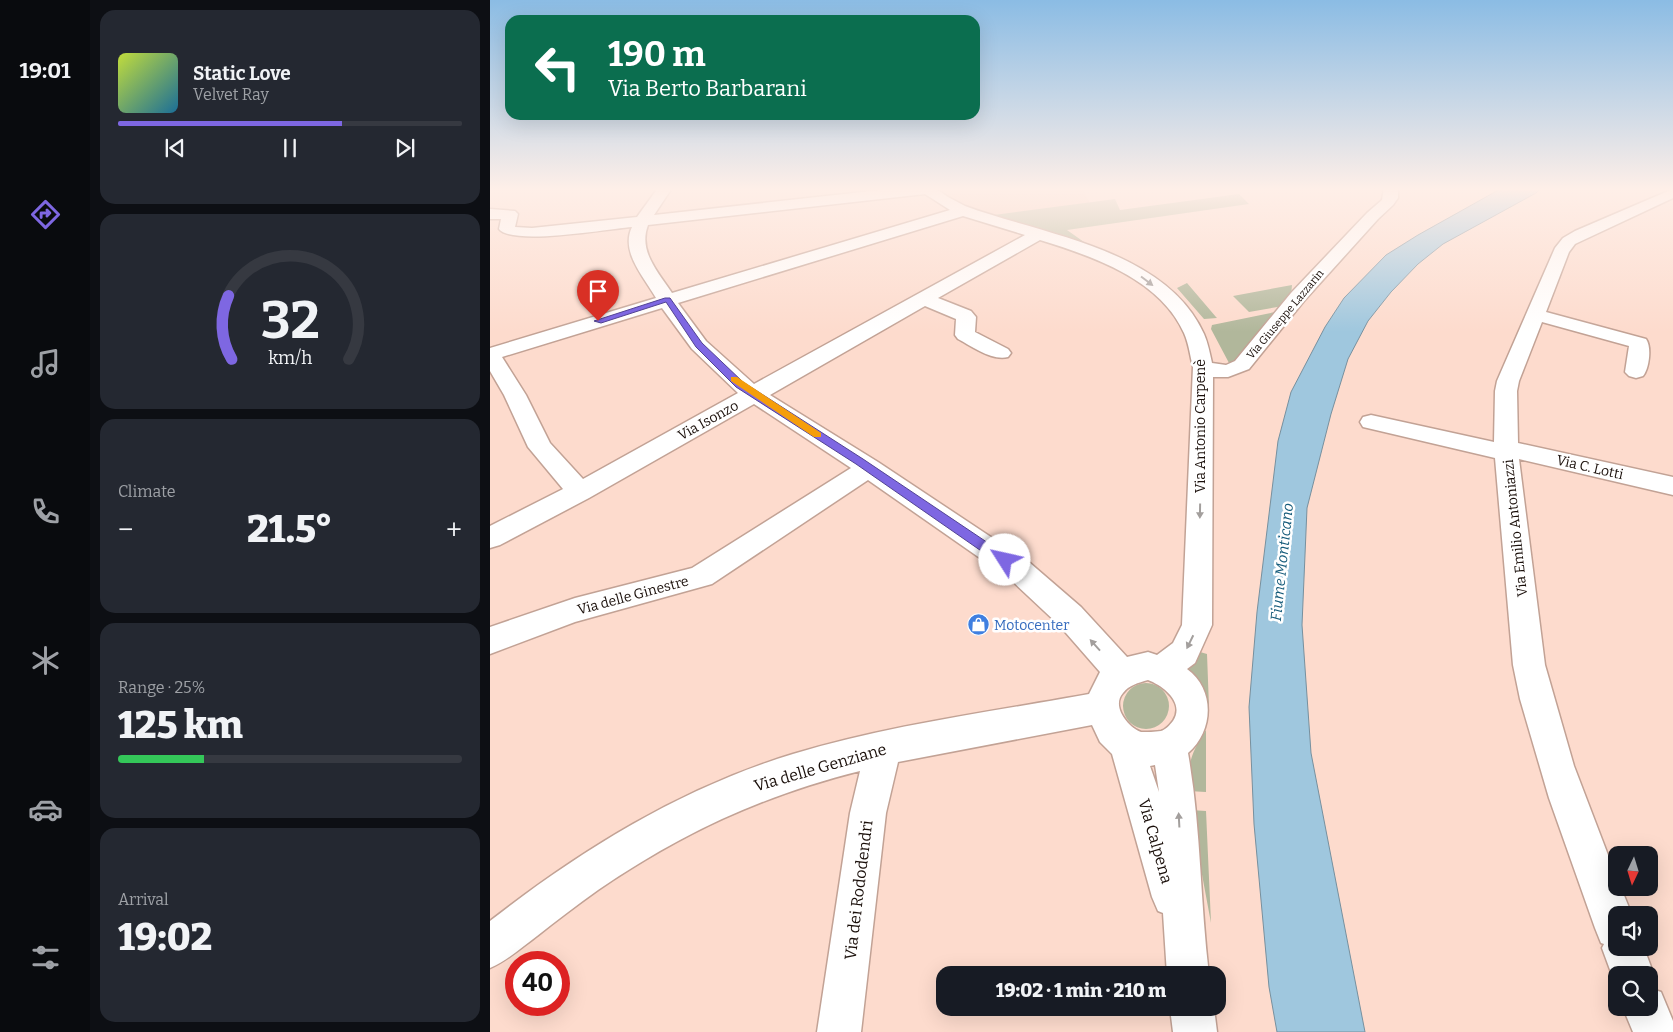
<!DOCTYPE html>
<html lang="en">
<head>
<meta charset="utf-8">
<style>
  :root { --surface:#171b24; --page:#242831; --text:#f1f3f6; --muted:#9ea1a6; --line:#363941; --accent:#7e67e2 }
  body { margin:0; font-family:Bitter,serif; background:var(--page); color:var(--text); height:100vh; display:flex; flex-direction:column; font-size:19px; white-space:nowrap }
  * { box-sizing:border-box; margin:0 }
  p { font-size:16px; color:var(--muted) }
  .icon { flex:none; width:28px; height:28px; fill:none; stroke:currentColor; stroke-width:2; stroke-linecap:round; stroke-linejoin:round }
  .map { position:relative; flex:1; overflow:hidden }
  .details { display:flex; flex-direction:column; gap:10px; padding:10px; background:#0d0f14; width:400px }
  .details>* { flex:none }
  .top-card { position:absolute; left:15px; top:15px; width:475px; height:105px; border-radius:15px; box-shadow:0 5px 20px #0002; background:#0b6e4f; color:#fff; overflow:hidden }
  .needle { width:32px; rotate:184deg }
  .controls { position:absolute; left:1118px; top:846px; display:grid; gap:10px }
  .controls a { display:grid; place-items:center; width:50px; height:50px; border-radius:10px; background:var(--surface); box-shadow:0 5px 20px #0002; font-size:25px }
  .speed { position:absolute; left:15px; top:951px; display:flex; gap:10px; font-size:25px; font-weight:700; text-align:center }
  .speed>* { display:grid; place-content:center; width:65px; height:65px; border-radius:50%; background:var(--surface); box-shadow:0 5px 20px #0002; line-height:1 }
  .speed .limit { border:8px solid #d22; background:#fff; color:#111 }
  .pin { position:absolute; display:grid; place-items:center; width:42px; height:42px; color:#fff; margin:-51px -21px; border-radius:50% 50% 50% 0; rotate:-45deg; box-shadow:0 0 5px #0007 }
  .pin .icon { rotate:45deg }
  .me { position:absolute; width:55px; margin:-28px; rotate:305deg; stroke-linejoin:round; filter:drop-shadow(0 0 4px #0008) }
  .turn { display:flex; align-items:center; gap:18px; height:105px; padding:0 20px; font-size:22px }
  .turn .icon { width:65px; height:65px; stroke-width:2.5 }
  .turn b { display:block; font-size:35px; line-height:42px }
  .big { font-size:38px; font-weight:800; line-height:1.1 }
  .details .widget { flex:1; display:flex; flex-direction:column; justify-content:center; gap:8px; min-width:0; padding:0 18px; border-radius:15px; background:var(--page) }
  .details .dial { align-items:center; gap:0 }
  .dial svg { height:130px; overflow:visible; fill:none; stroke:var(--line); stroke-width:7; stroke-linecap:round; text-anchor:middle }
  .dial text { fill:var(--text); stroke:none }
  .song { display:flex; align-items:center; gap:15px }
  .cover { width:60px; height:60px; border-radius:8px; background:linear-gradient(135deg,hsl(70 70% 55%),hsl(200 70% 35%)) }
  .played { height:5px; border-radius:2px; background:linear-gradient(90deg,var(--accent) 65%,var(--line) 65%) }
  .keys { display:flex; justify-content:space-around; direction:ltr }
  .heat { display:flex; justify-content:space-between; align-items:center; font-size:28px; direction:ltr }
  .charge { height:8px; border-radius:4px; background:linear-gradient(90deg,#34c759 25%,var(--line) 0) }
  .trip { position:absolute; left:446px; top:966px; width:290px; height:50px; border-radius:15px; background:var(--surface); box-shadow:0 5px 20px #0002; font-weight:800; line-height:50px; text-align:center }
  main { display:flex; flex:1; min-height:0 }
  .tab-bar { display:flex; flex-direction:column; width:90px; justify-content:space-around; align-items:center; background:#090b0e; color:var(--muted) }
  .tab-bar .icon { width:35px; height:35px }
  .tab-bar .selected { color:var(--accent) }
  .tab-bar b { font-size:22px; color:var(--text) }
  .map>svg:first-child { display:block }
  .built { fill:#f8cfbe }
  .green { fill:#b1b79b }
  .water { fill:#9fc7de; stroke:#77909e }
  .lines { fill:none; stroke-linecap:round; stroke-linejoin:round }
  .minor-casing { stroke:#c2a295; stroke-width:3 }
  .minor { fill:#fff; fill-rule:evenodd }
  .oneway { fill:#a39f9d }
  .route { fill:#7e67e2; stroke:#524393 }
  .slow { fill:#f59e0b }
  .labels { text-anchor:middle; stroke-width:5; stroke-linejoin:round; paint-order:stroke }
  .far-street-label { font-size:11px; fill:#1a0f0a; stroke:#fff }
  .street-label { font-size:14px; fill:#1a0f0a; stroke:#fff }
  .shop-label { font-size:14px; fill:#366cbe; stroke:#fff; text-anchor:start }
  .water-label { font-size:15px; font-style:italic; fill:#155b7a; stroke:#fff }
  .near-street-label { font-size:16px; fill:#1a0f0a; stroke:#fff }
</style>
</head>
<body>
<main>
<nav class="tab-bar">
<b>19:01</b>
<svg class="icon selected" aria-label="directions" viewBox="0 0 24 24"><path d="M12 3l9 9-9 9-9-9zM9 14v-3h6M13 9l2 2-2 2"/></svg>
<svg class="icon" aria-label="music" viewBox="0 0 24 24"><path d="M9 18V5l10-2v13"/><circle cx="6" cy="18" r="3"/><circle cx="16" cy="16" r="3"/></svg>
<svg class="icon" aria-label="phone" viewBox="0 0 24 24"><path d="M5 4h4l2 5-3 2q2 4 5 5l2-3 5 2v4C11 20 4 13 5 4z"/></svg>
<svg class="icon" aria-label="climate" viewBox="0 0 24 24"><path d="M12 3v18M4 7l16 10M4 17L20 7"/></svg>
<svg class="icon" aria-label="car" viewBox="0 0 24 24"><path d="M5 17H2v-5l4-1 3-4h7l3 4 3 1v5h-3M9 17h6M6 11h13"/><circle cx="7" cy="17" r="2"/><circle cx="17" cy="17" r="2"/></svg>
<svg class="icon" aria-label="filters" viewBox="0 0 24 24"><path d="M4 7h16M4 17h16"/><circle cx="9" cy="7" r="2"/><circle cx="15" cy="17" r="2"/></svg>
</nav>
<section class="details">
<div class="widget">
<div class="song"><i class="cover"></i><div><b>Static Love</b><p>Velvet Ray</p></div></div>
<div class="played"></div>
<div class="keys"><svg class="icon" aria-label="previous" viewBox="0 0 24 24"><path d="M18 5L8 12l10 7zM5 5v14"/></svg><svg class="icon" aria-label="pause" viewBox="0 0 24 24"><path d="M8 5v14M16 5v14"/></svg><svg class="icon" aria-label="next" viewBox="0 0 24 24"><path d="M6 5l10 7-10 7zM19 5v14"/></svg></div>
</div>
<div class="widget dial"><svg viewBox="0 0 100 80">
<path d="M14 69A42 42 0 1 1 86 69"/>
<path d="M14 69A42 42 0 0 1 12 30" stroke="#7e67e2"/>
<text x="50" y="56" font-size="32" font-weight="700">32</text>
<text x="50" y="72" font-size="11">km/h</text>
</svg></div>
<div class="widget"><p>Climate</p>
<div class="heat"><a>−</a><b class="big">21.5°</b><a>+</a></div>
</div>
<div class="widget"><p>Range · 25%</p><b class="big">125 km</b><div class="charge"></div></div>
<div class="widget"><p>Arrival</p><b class="big">19:02</b></div>
</section>
<div class="map">
<svg width="1183" height="1032" viewBox="0 0 1183 1032">
  <rect width="100%" height="100%" fill="#fddbcd"/>
  <path class="built" d="M 445,188 L 592,188 L 600,203 L 504,215 L 464,202 Z"/>
  <path class="green" d="M 749,194 L 759,204 L 577,230 L 601,247 L 504,215 L 625,199 L 630,210 Z
    M 697,283 L 726,317 L 727,318 L 714,319 L 687,288 Z
    M 802,285 L 801,296 L 793,306 L 759,312 L 743,296 Z
    M 790,311 L 746,362 L 739,363 L 721,329 L 722,325 Z
    M 710,652 L 717,654 L 719,707 L 716,706 L 696,668 Z
    M633 706a23 23 0 1 1 46 0a23 23 0 1 1-46 0Z
    M 716,730 L 716,792 L 698,791 C 698,762 701,753 716,730 Z
    M 700,810 L 716,811 L 721,923 Z"/>
  <path class="water" d="M 1012,188 L 1051,188 L 1046,193 L 953,244 L 928,264 L 901,292 L 878,321 L 858,359 L 841,414 L 817,508 L 812,625 L 821,753 L 875,1032 L 787,1032 L 779,987 L 764,824 L 759,707 L 767,612 L 788,441 L 801,392 L 835,327 L 854,298 L 896,255 L 928,235 Z"/>
  <g class="lines">
    <defs>
      <path id="minor" d="M 168,188 L 182,188 L 164,215 L 409,188 L 445,188 L 458,197 L 475,206 C 553,235 676,249 714,334 C 718,343 720,354 722,363 L 736,365 L 745,361 L 801,293 L 877,213 L 892,200 L 894,188 L 908,188 L 908,198 L 903,205 L 888,219 L 814,301 L 759,369 L 738,377 L 723,377 L 722,625 L 705,663 L 697,669 C 725,689 724,731 698,753 C 711,826 710,901 719,975 L 677,975 L 673,913 L 668,911 L 662,897 L 622,754 L 610,742 L 602,725 L 408,762 L 396,813 L 371,1032 L 327,1032 L 360,813 L 370,771 C 271,796 192,833 108,890 C 87,905 67,920 47,936 C 31,948 18,960 0,968 L 0,921 C 91,850 191,788 303,754 C 399,725 500,712 599,694 L 610,672 L 569,625 L 520,579 L 378,480 L 222,584 L 85,622 L 0,654 L 0,627 L 85,598 L 202,568 L 361,468 L 264,404 L 99,498 L 10,545 L 0,548 L 0,526 L 73,489 L 38,447 L 14,395 L 0,371 L 0,348 L 166,298 C 154,277 130,252 142,227 C 119,229 21,246 9,229 L 11,219 L 0,219 L 0,209 L 25,211 L 28,214 L 25,227 L 42,228 L 147,217 ZM 435,194 L 460,210 L 182,293 C 168,272 148,251 158,225 ZM 473,216 L 535,235 L 264,384 L 216,341 L 188,303 ZM 550,240 C 602,256 670,279 694,333 C 699,344 700,356 703,367 L 692,625 L 683,643 L 667,655 L 658,652 L 637,657 L 591,607 L 540,563 L 388,462 L 280,395 L 435,306 L 466,319 L 465,335 L 468,339 C 483,347 502,361 518,357 L 521,353 L 518,349 L 485,332 L 486,317 L 481,311 L 448,298 ZM 172,308 L 202,349 L 248,393 L 93,479 L 60,443 L 36,395 L 12,357 ZM 658,680 C 674,686 695,703 683,721 C 680,725 675,730 671,731 C 665,732 657,732 651,732 C 638,727 621,706 633,693 C 639,685 648,683 658,680 ZM 665,765 L 669,792 L 660,766 Z
        M 1183,189 L 1183,198 L 1085,244 L 1079,252 L 1056,312 L 1156,339 C 1162,347 1159,369 1153,376 L 1146,378 L 1139,376 L 1135,372 L 1139,346 L 1052,322 L 1029,381 L 1027,391 L 1028,443 L 1183,477 L 1183,495 L 1029,459 L 1055,665 L 1084,766 L 1126,876 L 1126,888 L 1131,888 L 1142,915 L 1126,915 L 1126,948 L 1154,948 L 1164,975 L 1159,988 L 1171,992 L 1183,1021 L 1183,1032 L 1143,1032 L 1133,1008 L 1159,1008 L 1159,975 L 1126,975 L 1126,986 L 1112,948 L 1114,944 L 1111,943 L 1105,928 L 1059,798 L 1030,699 L 1023,665 L 1005,458 L 873,427 L 870,422 L 873,417 L 881,415 L 1004,442 L 1005,391 L 1007,381 L 1065,248 L 1073,238 L 1085,231 Z
        M 680,1008 L 724,1008 L 727,1032 L 683,1032 Z"/>
    </defs>
    <use href="#minor" class="minor-casing"/>
    <use href="#minor" class="minor"/>
  </g>
  <defs><path id="oneway-solid" d="M-6-.8H1V-3.2L6.5 0L1 3.2V.8H-6Z" transform="scale(1.25)"/></defs>
  <g class="oneway">
    <use href="#oneway-solid" transform="translate(657 281) rotate(37)"/>
    <use href="#oneway-solid" transform="translate(710 511) rotate(91)"/>
    <use href="#oneway-solid" transform="translate(700 642) rotate(116)"/>
    <use href="#oneway-solid" transform="translate(605 645) rotate(-132)"/>
    <use href="#oneway-solid" transform="translate(689 820) rotate(-93)"/>
  </g>
  <linearGradient id="sky" x2="0" y2="1"><stop stop-color="#8bbce4"/><stop offset="0.57" stop-color="#feefe8"/><stop offset="1" stop-color="#feefe8" stop-opacity="0"/></linearGradient>
  <rect width="1183" height="332" fill="url(#sky)"/>
  <path class="route" d="M 175,298 L 180,298 L 212,343 L 253,382 L 373,459 L 519,557 L 521,560 L 519,564 L 510,564 L 366,464 L 246,387 L 206,347 L 176,302 L 111,323 L 104,321 Z"/>
  <path class="slow" d="M 241,377 L 247,377 L 331,433 L 331,437 L 324,437 L 241,381 Z"/>
  <defs>
    <symbol id="shop-disc" viewBox="-11 -11 22 22"><circle r="9.5" fill="#3f7fe0" stroke="#fff"/><path d="M-5-2.5h2.3a2.7 3.5 0 0 1 5.4 0H5L5.5 6h-11ZM-1.5-2.5h3a1.5 2.3 0 0 0-3 0Z" fill="#fff"/></symbol>
  </defs>
  <g fill-rule="evenodd">
    <use href="#shop-disc" x="476" y="612" width="25" height="25"/>
  </g>
  <g class="labels">
    <g class="far-street-label">
      <text transform="translate(795 314) rotate(-50)" y="4">Via Giuseppe Lazzarin</text>
    </g>
    <g class="street-label">
      <text transform="translate(218 420) rotate(-29)" y="5">Via Isonzo</text>
      <text transform="translate(710 426) rotate(-90)" y="5">Via Antonio Carpenè</text>
      <text transform="translate(1100 467) rotate(13)" y="5">Via C. Lotti</text>
      <text transform="translate(1025 528) rotate(-96)" y="5">Via Emilio Antoniazzi</text>
      <text transform="translate(143 595) rotate(-15)" y="5">Via delle Ginestre</text>
    </g>
    <g class="shop-label">
      <text x="504" y="630">Motocenter</text>
    </g>
    <g class="water-label">
      <text transform="translate(792 562) rotate(-84)" y="5">Fiume Monticano</text>
    </g>
    <g class="near-street-label">
      <text transform="translate(330 767) rotate(-16)" y="6">Via delle Genziane</text>
      <text transform="translate(666 841) rotate(74)" y="6">Via Calpena</text>
      <text transform="translate(368 890) rotate(-83)" y="6">Via dei Rododendri</text>
    </g>
  </g>
</svg>
<div class="controls">
<a><svg class="needle" viewBox="-14 -14 28 28"><path d="M0-13l5 13h-10z" fill="#e53935"/><path d="M0 13l5-13h-10z" fill="#9ea1a6"/></svg></a>
<a><svg class="icon" aria-label="sound" viewBox="0 0 24 24"><path d="M4 9h4l5-4v14l-5-4H4zM17 9q2 3 0 6"/></svg></a>
<a><svg class="icon" aria-label="search" viewBox="0 0 24 24"><circle cx="10" cy="10" r="6"/><path d="M15 15l6 6"/></svg></a>
</div>
<div class="speed"><div class="limit">40</div></div>
<div class="pin" style="left:108px;top:321px;background:#d93025"><svg class="icon" aria-label="arrive" viewBox="0 0 24 24"><path d="M6 21V4h12l-3 4 3 4H6"/></svg></div>
<svg class="me" style="left:515px;top:560px" viewBox="-20 -20 40 40"><circle r="19" fill="#fff"/><path d="M0-13L10 11 0 6-10 11z" fill="#7e67e2"/></svg>
<div class="trip">19:02 · 1 min · 210 m</div>
<div class="top-card">
<div class="turn"><svg class="icon" aria-label="left" viewBox="0 0 24 24"><path d="M17 20v-9H6M10 6l-5 5 5 5"/></svg><div><b>190 m</b>Via Berto Barbarani</div></div>
</div>
</div>
</main>
</body>
</html>
